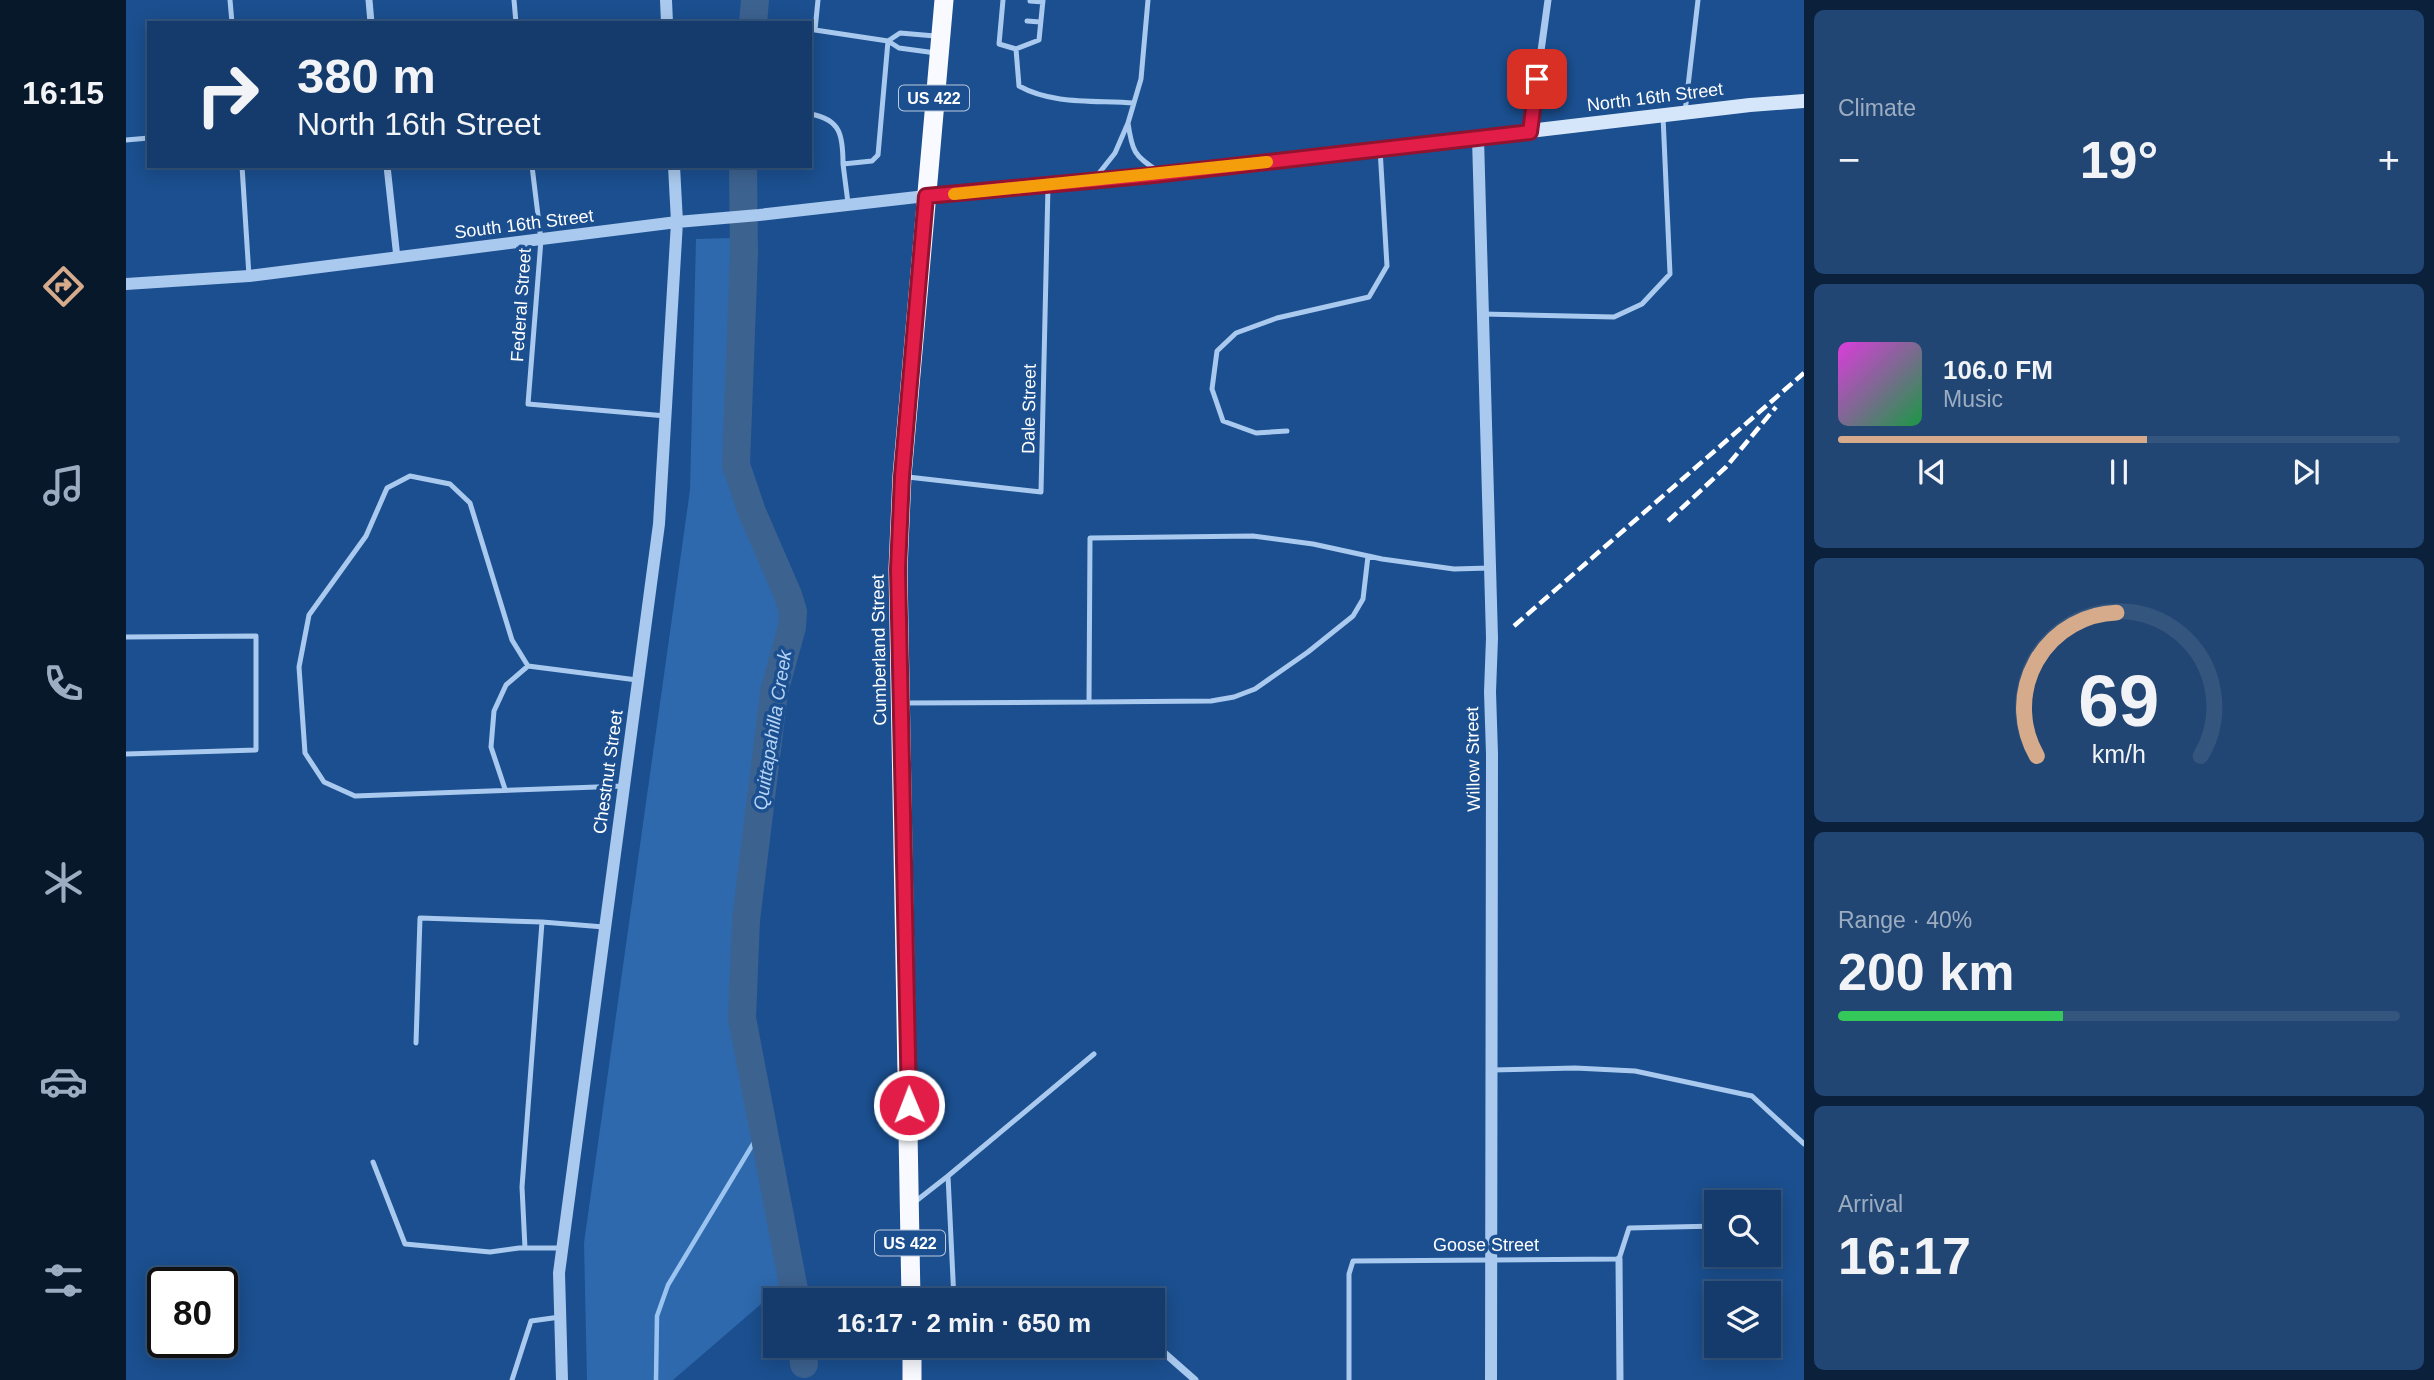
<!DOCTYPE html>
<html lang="en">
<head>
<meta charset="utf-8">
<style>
  :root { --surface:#143b6b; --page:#214673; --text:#f1f3f6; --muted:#9dadc1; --line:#33557e; --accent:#d6ab8b }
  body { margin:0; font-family:Helvetica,sans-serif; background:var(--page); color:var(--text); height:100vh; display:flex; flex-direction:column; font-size:26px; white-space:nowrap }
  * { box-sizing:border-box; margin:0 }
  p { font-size:23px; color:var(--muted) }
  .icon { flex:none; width:38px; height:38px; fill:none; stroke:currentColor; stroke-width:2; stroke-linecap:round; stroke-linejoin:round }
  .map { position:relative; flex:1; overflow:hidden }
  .side { display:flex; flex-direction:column; gap:10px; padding:10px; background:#0b203b; width:630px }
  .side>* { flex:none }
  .top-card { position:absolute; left:21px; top:21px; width:665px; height:147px; border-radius:0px; box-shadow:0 4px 18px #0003,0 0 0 2px var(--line); background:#143b6b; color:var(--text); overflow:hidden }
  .fabs { position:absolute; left:1578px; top:1190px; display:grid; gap:14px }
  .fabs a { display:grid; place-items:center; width:77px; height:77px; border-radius:0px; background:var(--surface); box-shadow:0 4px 18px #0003,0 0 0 2px var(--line); font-size:35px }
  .speed { position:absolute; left:21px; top:1267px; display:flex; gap:14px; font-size:35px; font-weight:700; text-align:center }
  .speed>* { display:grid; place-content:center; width:91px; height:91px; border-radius:50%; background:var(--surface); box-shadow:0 4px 18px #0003,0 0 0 2px var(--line); line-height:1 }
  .speed .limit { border:4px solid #111; border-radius:10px; background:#fff; color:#111 }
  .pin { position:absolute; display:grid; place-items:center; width:60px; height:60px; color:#fff; margin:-30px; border-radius:14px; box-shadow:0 4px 10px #0006 }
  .me { position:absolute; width:77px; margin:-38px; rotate:359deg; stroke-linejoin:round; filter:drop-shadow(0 0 5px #0008) }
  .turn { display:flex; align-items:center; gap:24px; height:147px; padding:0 35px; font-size:32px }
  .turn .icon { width:91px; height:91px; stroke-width:2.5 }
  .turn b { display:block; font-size:49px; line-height:60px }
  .big { font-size:52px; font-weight:600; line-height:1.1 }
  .side .card { flex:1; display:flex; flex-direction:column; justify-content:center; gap:10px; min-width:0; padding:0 24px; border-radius:10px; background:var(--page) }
  .side .dial { align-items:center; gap:0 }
  .dial svg { height:182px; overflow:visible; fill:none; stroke:var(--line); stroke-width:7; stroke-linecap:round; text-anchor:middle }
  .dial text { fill:var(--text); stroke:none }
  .song { display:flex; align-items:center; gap:21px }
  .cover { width:84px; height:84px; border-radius:10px; background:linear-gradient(135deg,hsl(300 70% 55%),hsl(140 70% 35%)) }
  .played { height:7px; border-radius:4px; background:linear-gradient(90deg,var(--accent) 55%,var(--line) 55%) }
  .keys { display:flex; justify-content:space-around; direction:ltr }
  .heat { display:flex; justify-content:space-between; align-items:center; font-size:38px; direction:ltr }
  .charge { height:10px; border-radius:5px; background:linear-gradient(90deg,#34c759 40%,var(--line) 0) }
  .trip { position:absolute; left:637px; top:1288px; width:402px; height:70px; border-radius:0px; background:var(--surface); box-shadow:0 4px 18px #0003,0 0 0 2px var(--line); font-weight:600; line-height:70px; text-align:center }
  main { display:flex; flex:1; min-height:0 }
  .tabs { display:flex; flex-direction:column; width:126px; justify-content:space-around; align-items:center; background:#08182b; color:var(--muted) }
  .tabs .icon { width:49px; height:49px }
  .tabs .current { color:var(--accent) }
  .tabs b { font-size:32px; color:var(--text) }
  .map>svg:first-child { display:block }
  .green { fill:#2e69ad }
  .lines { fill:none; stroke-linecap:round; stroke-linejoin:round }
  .stream { stroke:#9cc4f0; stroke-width:4.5 }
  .river { stroke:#3c6290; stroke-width:28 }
  .service { stroke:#a9c9ee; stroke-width:5 }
  .minor { stroke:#a9c9ee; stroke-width:7 }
  .tertiary { stroke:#a9c9ee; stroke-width:12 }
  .secondary { stroke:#d6e6fa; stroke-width:14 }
  .trunk { stroke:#f8faff; stroke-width:19 }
  .rail { stroke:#fff; stroke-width:4.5; stroke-dasharray:12 5; stroke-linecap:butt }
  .route-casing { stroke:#92132f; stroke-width:18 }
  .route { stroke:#e11d48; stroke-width:12 }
  .slow { stroke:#f59e0b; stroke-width:12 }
  .labels { text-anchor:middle; stroke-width:7; stroke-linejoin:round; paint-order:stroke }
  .shield { fill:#1b4f8f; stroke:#bbcadd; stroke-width:2 }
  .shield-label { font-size:16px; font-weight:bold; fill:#fff }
  .street-label { font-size:18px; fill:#fff; stroke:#1b4f8f }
  .water-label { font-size:19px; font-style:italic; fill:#b5d3f5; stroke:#1b4f8f }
</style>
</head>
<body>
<main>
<nav class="tabs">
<b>16:15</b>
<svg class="icon current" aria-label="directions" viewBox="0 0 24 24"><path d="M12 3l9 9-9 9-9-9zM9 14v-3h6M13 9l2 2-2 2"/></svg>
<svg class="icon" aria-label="music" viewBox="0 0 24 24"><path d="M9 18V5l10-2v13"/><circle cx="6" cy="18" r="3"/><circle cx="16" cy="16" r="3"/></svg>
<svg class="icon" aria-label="phone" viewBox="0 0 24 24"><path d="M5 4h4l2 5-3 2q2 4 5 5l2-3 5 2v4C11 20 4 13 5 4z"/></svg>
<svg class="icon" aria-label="climate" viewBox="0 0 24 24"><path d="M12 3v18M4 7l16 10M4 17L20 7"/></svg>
<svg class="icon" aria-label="car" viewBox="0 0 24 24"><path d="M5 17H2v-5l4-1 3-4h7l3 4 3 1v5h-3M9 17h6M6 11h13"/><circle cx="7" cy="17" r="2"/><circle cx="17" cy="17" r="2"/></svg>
<svg class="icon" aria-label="filters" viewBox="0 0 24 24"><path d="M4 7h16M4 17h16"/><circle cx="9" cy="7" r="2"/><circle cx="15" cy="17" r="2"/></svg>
</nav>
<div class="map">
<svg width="1678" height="1380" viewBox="0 0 1678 1380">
  <rect width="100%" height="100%" fill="#1b4f8f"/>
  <path class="green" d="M 607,238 L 600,466 L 656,604 L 658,622 L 639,692 L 609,927 L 608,1019 L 657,1285 L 547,1380 L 461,1380 L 458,1243 L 564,490 L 570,239 Z"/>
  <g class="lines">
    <path class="stream" d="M 530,1380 L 531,1316 L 542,1285 L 636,1129"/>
    <path class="river" d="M 627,23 L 629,0
      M 617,166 L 618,253 L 610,465 L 626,512 L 662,595 L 667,612 L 666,627 L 648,692 L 620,920 L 616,1018 L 670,1300
      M 676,1346 L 678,1364"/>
    <path class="service" d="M 104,0 L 106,23
      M 388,0 L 390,23
      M 692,0 L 689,30 L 762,41 L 773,48 L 810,53
      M 877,0 L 873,44 L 890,49 L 913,40 L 917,0
      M 904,1 L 917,2
      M 901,21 L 914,22
      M 762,41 L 774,33 L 809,36
      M 890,49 L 893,86 C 927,105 970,100 1008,103
      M 1559,112 L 1572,0
      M 684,114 C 715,119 717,136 717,164
      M 1002,123 L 1015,79 L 1022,0
      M 0,140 L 23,138
      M 116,166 L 123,276
      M 406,166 L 415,240 L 402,404 L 540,416
      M 970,177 L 989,153 L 1002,123 C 1006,151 1008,156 1032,171
      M 722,203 L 717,164 L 746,161 L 752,155 L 762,41
      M 1357,314 L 1488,317 L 1516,304 L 1544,274 L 1537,116
      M 1161,431 L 1130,433 L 1097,421 L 1086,389 L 1091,351 L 1110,333 L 1151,318 L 1243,297 L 1261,266 L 1254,149
      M 782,477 L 915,492 L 922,186
      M 0,637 L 130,636 L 130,750 L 0,754
      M 963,702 L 1085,701 L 1108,697 L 1129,689 L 1182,652 L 1227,616 L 1237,599 L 1242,556
      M 778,703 L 963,702 L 964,538 L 1127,536 L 1187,544 L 1256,559 L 1328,569 L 1364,568
      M 498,786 L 229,796 L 198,782 L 179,753 L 173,667 L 183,615 L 240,536 L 261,488 L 284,476 L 324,484 L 344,503 L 386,640 L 402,666 L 511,680
      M 379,789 L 365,747 L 368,711 L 380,685 L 402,666
      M 290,1043 L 294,918 L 416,922
      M 1366,1070 L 1449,1068 L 1509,1071 L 1626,1096 L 1678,1144
      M 247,1162 L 279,1244 L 364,1252 L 393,1248 L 436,1248
      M 822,1176 L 968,1054
      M 790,1201 L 822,1176 L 828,1300
      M 399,1248 L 396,1187 L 416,922 L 478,927
      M 386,1380 L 405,1321 L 434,1317
      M 1223,1380 L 1223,1274 L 1227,1261 L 1493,1259 L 1503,1228 L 1591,1226"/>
    <path class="minor" d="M 243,0 L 245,23
      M 1404,131 L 1422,0
      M 261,166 L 271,258
      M 1493,1259 L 1494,1380
      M 1027,1343 L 1069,1380"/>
    <path class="tertiary" d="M 540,0 L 541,23
      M 1352,138 L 1366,638 L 1364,692 L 1366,754 L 1365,1380
      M 0,284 L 123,276 L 551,222 L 633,215 L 800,196
      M 436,1380 L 433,1273 L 533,524 L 551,222 L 548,166"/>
    <path class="secondary" d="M 800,196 L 1029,175 L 1624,105 L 1678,101"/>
    <path class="trunk" d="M 785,1300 L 772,569 L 776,476 L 818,0
      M 786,1346 L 786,1380"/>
    <path class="rail" d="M 1542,521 L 1600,467 L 1650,407
      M 1388,626 L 1678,373"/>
  </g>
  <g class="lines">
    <defs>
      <path id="route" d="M 783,1105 L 772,569 L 776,476 L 800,196 L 1028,175 L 1404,132 L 1411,79"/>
    </defs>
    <use href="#route" class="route-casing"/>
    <use href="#route" class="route"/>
    <path class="slow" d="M 828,194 L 1141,162"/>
  </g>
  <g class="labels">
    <g class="shield">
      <rect x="773" y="85.5" width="70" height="25" rx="5"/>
      <rect x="749" y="1230.5" width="70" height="25" rx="5"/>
    </g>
    <g class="shield-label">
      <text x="808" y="104">US 422</text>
      <text x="784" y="1249">US 422</text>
    </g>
    <g class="street-label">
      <text transform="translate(1529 97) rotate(-7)" y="6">North 16th Street</text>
      <text transform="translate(398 224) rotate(-7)" y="6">South 16th Street</text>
      <text transform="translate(395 305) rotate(-86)" y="6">Federal Street</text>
      <text transform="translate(903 409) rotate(-89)" y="6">Dale Street</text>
      <text transform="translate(753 650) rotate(-91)" y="6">Cumberland Street</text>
      <text transform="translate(1347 759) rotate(-91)" y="6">Willow Street</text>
      <text transform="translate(482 772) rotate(-82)" y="6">Chestnut Street</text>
      <text x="1360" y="1251">Goose Street</text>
    </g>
    <g class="water-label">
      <text transform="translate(646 730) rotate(-81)" y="7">Quittapahilla Creek</text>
    </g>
  </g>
</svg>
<div class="fabs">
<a><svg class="icon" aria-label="search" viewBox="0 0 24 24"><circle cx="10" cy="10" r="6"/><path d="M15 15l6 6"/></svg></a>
<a><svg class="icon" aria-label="layers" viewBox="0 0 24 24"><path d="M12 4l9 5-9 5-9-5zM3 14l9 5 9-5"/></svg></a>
</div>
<div class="speed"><div class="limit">80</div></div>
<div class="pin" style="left:1411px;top:79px;background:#d93025"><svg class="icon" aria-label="arrive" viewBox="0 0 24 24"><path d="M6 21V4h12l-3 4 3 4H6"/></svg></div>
<svg class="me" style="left:783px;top:1105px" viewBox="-20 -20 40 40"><circle r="17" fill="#e11d48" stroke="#fff" stroke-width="3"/><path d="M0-11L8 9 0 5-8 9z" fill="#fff"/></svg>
<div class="trip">16:17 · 2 min · 650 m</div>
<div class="top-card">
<div class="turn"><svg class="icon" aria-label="right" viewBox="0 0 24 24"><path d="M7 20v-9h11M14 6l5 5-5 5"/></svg><div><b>380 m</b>North 16th Street</div></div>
</div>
</div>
<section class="side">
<div class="card"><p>Climate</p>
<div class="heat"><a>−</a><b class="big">19°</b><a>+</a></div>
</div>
<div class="card">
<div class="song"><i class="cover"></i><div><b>106.0 FM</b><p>Music</p></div></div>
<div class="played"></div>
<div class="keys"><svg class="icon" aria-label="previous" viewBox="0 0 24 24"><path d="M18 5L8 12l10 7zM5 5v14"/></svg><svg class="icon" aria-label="pause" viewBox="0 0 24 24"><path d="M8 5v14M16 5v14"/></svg><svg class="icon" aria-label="next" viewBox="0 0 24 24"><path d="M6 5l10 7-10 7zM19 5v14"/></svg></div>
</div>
<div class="card dial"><svg viewBox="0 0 100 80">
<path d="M14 69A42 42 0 1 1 86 69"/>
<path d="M14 69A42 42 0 0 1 49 6" stroke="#d6ab8b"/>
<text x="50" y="56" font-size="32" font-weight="700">69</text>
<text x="50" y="72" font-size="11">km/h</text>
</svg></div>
<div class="card"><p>Range · 40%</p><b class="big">200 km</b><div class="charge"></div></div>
<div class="card"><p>Arrival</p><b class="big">16:17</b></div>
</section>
</main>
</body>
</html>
